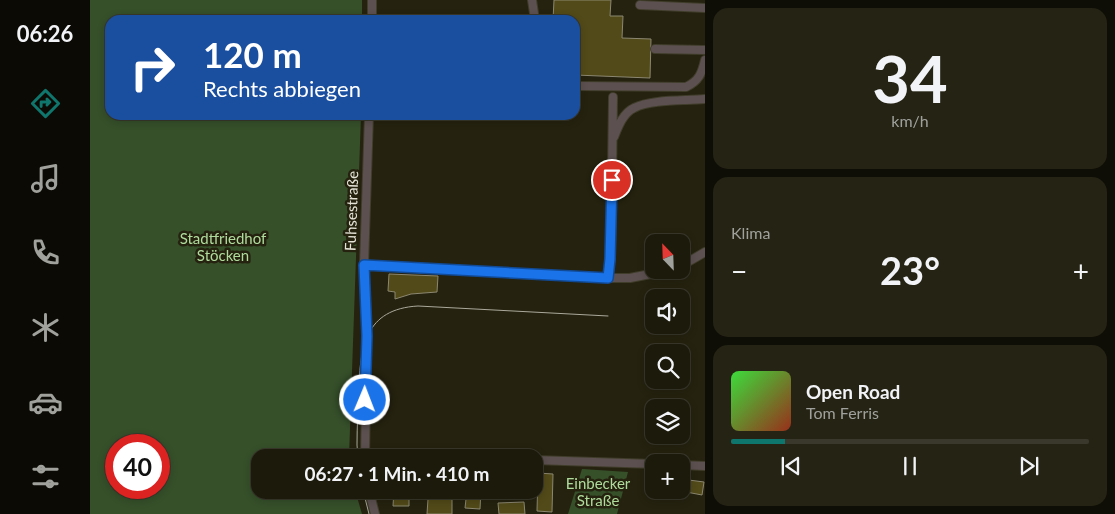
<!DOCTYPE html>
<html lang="de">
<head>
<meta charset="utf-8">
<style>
  :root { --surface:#1c1a0b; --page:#252314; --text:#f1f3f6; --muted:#a0a19d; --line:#3a382c; --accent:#0f766e }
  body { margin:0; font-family:Lato,sans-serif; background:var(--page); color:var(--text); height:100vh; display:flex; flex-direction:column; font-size:19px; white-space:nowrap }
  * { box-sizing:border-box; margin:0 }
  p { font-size:16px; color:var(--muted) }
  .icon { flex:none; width:28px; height:28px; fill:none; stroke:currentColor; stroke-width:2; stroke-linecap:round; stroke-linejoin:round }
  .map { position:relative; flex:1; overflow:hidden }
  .panel { display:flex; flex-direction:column; gap:8px; padding:8px; background:#0f0e06; width:410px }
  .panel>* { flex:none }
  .banner { position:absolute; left:15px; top:15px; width:475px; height:105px; border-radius:15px; box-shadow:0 2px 8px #0003,0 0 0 1px var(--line); background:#1a4fa0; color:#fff; overflow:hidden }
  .needle { width:32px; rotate:337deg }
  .buttons { position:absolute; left:555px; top:234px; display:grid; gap:10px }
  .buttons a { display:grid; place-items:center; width:45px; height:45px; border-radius:10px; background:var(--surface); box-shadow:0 2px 8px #0003,0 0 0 1px var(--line); font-size:25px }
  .speed { position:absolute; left:15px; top:434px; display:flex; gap:10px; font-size:25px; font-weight:700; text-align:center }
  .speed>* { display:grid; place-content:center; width:65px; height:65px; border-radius:50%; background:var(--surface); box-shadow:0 2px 8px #0003,0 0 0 1px var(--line); line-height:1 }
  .speed .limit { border:8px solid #d22; background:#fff; color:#111 }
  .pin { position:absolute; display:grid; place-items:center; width:42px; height:42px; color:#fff; margin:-21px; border:2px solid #fff; border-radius:50%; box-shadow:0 1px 5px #0007 }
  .me { position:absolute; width:55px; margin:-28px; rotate:1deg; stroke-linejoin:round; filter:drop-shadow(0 0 4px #0008) }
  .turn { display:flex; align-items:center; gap:18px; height:105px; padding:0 15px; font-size:22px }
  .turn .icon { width:65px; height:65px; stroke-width:2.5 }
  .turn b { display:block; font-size:35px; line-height:42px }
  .big { font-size:38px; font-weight:700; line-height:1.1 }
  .panel .tile { flex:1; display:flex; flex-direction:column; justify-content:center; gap:8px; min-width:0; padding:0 18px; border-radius:15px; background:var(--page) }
  .panel .dial { align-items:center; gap:0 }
  .dial b { font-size:65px; line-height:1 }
  .song { display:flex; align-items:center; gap:15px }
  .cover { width:60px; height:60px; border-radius:8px; background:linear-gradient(135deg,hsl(120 70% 55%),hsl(10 70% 35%)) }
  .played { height:5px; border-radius:2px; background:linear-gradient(90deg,var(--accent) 15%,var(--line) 15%) }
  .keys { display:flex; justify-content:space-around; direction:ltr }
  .heat { display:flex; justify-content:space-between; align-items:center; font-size:28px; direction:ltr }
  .trip { position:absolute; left:161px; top:449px; width:292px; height:50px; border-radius:15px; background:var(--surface); box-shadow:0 2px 8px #0003,0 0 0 1px var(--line); font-weight:700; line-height:50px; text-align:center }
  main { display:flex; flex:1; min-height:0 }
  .tabs { display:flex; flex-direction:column; width:90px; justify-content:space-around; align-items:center; background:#0b0a04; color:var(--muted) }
  .tabs .icon { width:35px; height:35px }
  .tabs .selected { color:var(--accent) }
  .tabs b { font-size:22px; color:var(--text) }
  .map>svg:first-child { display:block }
  .green { fill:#36502a; fill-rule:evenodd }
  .building { fill:#524a18; stroke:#8b8771 }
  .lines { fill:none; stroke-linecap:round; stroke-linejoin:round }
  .minor-casing { stroke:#403d2b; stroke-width:10 }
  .minor { stroke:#5c5150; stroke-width:8 }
  .tram { stroke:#aba99b; stroke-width:1 }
  .route-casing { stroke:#114b97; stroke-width:12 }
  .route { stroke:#1a73e8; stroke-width:9 }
  .labels { text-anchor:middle; stroke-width:5; stroke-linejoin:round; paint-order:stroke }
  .street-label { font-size:15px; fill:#e5e3d7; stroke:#25220f }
  .park-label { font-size:15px; fill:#afdc9c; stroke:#25220f }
</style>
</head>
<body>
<main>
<nav class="tabs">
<b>06:26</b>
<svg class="icon selected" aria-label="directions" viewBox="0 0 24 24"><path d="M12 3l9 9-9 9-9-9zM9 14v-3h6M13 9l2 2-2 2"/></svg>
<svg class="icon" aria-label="music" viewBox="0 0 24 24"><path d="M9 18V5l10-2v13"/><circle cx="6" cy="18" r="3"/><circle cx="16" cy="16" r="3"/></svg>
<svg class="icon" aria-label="phone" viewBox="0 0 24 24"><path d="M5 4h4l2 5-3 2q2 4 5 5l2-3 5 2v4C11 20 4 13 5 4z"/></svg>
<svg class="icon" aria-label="climate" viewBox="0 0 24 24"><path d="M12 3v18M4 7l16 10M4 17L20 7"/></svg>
<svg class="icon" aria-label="car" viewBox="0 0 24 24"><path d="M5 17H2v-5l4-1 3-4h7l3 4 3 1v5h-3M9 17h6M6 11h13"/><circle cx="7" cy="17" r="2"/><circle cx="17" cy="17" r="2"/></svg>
<svg class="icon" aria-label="filters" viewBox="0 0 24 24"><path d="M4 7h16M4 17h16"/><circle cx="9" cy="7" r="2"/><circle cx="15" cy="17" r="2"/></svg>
</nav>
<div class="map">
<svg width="615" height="514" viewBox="0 0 615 514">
  <rect width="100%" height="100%" fill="#25220f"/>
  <path class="green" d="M 0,0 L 272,0 L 272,20 L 20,20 L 20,115 L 271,115 L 259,457 L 170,458 L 170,490 L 265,490 L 272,514 L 0,514 ZM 26,445 L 69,445 L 69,488 L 26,488 Z
    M 492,469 L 538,472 L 527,514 L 478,514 Z"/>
  <path class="building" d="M 464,0 L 521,0 L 520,16 L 533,16 L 532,38 L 561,39 L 560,78 L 485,75 L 485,20 L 463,20 Z
    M 299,274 L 348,276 L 347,292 L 321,294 L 305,299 L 305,292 L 298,291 Z
    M 448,473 L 463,474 L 462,512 L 447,511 Z
    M 591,479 L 614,482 L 612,495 L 591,491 Z
    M 304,490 L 319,490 L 319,506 L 303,506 Z
    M 377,490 L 391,490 L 390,509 L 375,508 Z
    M 338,499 L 362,499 L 362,514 L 337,514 Z
    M 434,502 L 435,514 L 409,514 L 408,503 Z"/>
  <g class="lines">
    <defs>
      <path id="minor" d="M 442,0 L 445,20
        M 550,5 L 615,8
        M 282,20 L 282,0
        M 565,49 L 615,50
        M 485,86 L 596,87 C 609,81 612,73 615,60
        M 524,137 C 528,127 533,113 544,108 C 561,99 595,101 615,99
        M 274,265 L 519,278 L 540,278 L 581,270
        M 591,266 L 615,252
        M 518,278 L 521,259 L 523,97
        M 274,453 L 383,458
        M 275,458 L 277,336 L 274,265 L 279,115
        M 445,460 L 564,464
        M 591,465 L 615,466
        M 279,490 L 285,514"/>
    </defs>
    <use href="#minor" class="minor-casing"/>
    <use href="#minor" class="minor"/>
    <path class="tram" d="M 268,458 L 267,445 C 267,426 268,408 269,390 C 270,347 275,309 328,306 L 518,316
      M 273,490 L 279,514"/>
  </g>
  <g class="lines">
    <defs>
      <path id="route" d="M 275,400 L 277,336 L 274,265 L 518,278 L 520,259 L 522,180"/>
    </defs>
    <use href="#route" class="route-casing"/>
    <use href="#route" class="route"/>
  </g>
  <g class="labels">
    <g class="street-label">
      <text transform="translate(262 211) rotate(-88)" y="5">Fuhsestraße</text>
    </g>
    <g class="park-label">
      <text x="133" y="244">Stadtfriedhof<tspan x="133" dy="17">Stöcken</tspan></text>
      <text x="508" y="489">Einbecker<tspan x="508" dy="17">Straße</tspan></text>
    </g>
  </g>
</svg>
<div class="buttons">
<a><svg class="needle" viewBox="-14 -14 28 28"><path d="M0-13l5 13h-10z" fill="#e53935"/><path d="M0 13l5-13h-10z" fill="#a0a19d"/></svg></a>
<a><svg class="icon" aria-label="sound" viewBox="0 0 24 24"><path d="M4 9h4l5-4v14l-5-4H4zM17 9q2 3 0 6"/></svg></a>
<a><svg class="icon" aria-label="search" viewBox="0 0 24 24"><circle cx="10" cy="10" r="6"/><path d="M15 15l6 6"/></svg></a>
<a><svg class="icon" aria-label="layers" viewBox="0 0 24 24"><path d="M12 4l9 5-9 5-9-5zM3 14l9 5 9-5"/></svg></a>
<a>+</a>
</div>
<div class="speed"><div class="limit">40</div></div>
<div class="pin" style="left:522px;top:180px;background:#d93025"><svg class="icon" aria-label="arrive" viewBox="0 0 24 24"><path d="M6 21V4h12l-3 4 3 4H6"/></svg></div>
<svg class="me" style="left:275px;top:400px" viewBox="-20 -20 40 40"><circle r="17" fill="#1a73e8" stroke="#fff" stroke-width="3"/><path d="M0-11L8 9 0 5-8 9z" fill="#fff"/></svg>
<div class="trip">06:27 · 1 Min. · 410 m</div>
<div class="banner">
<div class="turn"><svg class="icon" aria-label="right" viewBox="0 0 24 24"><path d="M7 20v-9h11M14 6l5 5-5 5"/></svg><div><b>120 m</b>Rechts abbiegen</div></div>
</div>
</div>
<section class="panel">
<div class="tile dial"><b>34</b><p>km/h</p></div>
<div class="tile"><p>Klima</p>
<div class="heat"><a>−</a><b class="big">23°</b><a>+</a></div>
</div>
<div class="tile">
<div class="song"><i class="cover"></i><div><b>Open Road</b><p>Tom Ferris</p></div></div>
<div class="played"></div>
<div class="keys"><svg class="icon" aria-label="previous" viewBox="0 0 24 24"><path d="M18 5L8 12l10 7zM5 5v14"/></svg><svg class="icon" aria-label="pause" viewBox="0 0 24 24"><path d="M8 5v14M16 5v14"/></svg><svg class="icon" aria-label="next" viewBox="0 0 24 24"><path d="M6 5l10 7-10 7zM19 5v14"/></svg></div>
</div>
</section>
</main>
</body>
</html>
